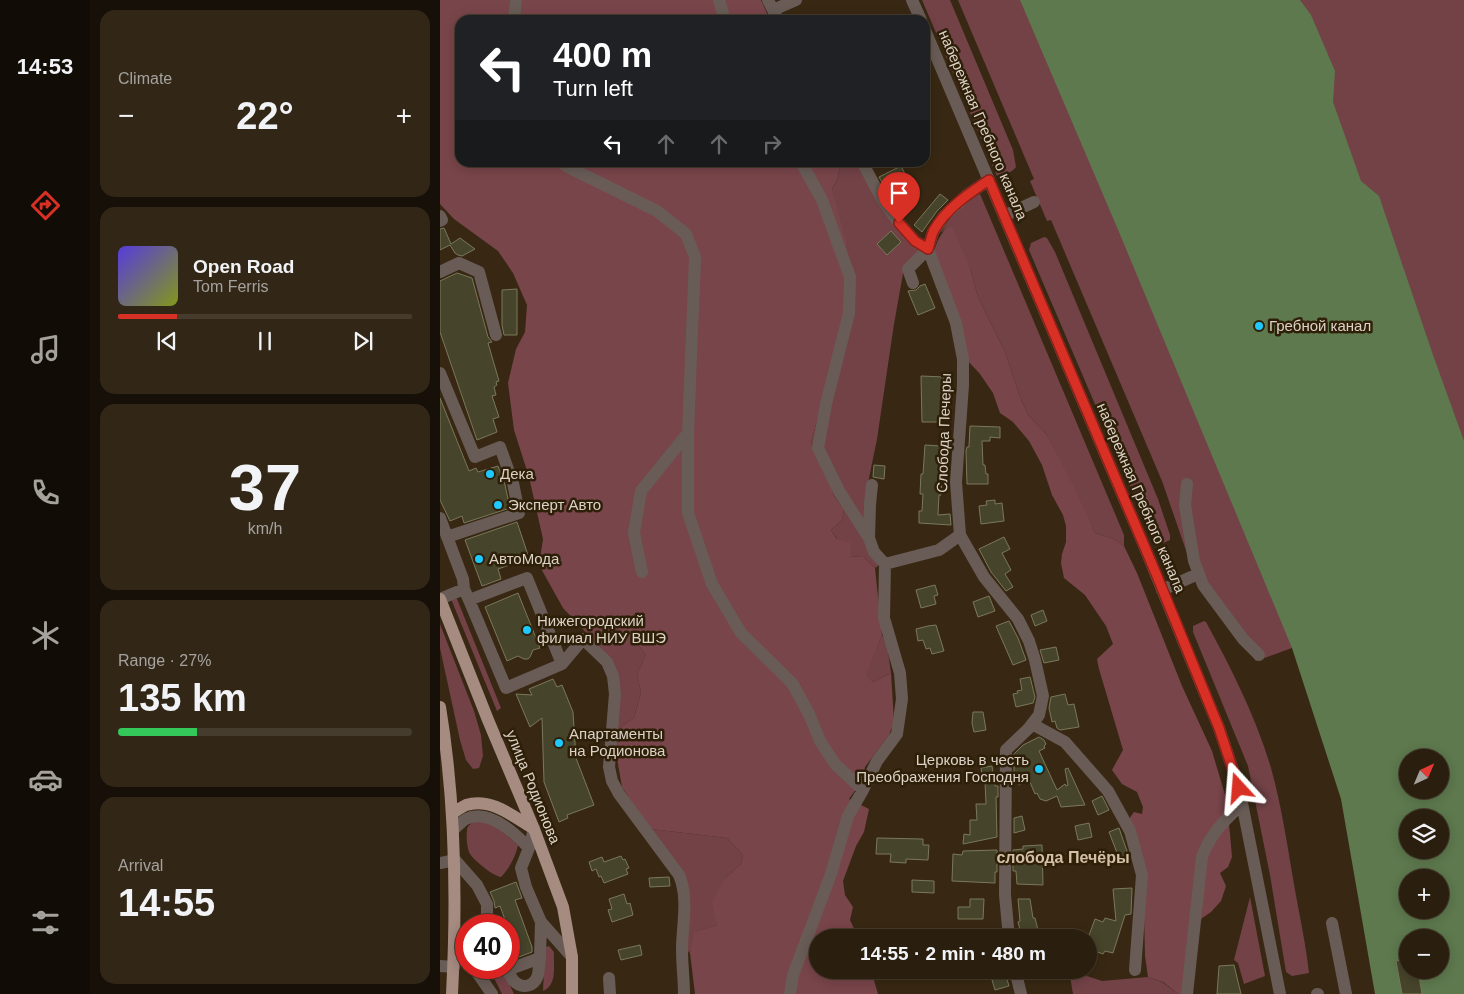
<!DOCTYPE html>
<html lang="en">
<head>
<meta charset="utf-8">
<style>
  :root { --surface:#2a1e0e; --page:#322717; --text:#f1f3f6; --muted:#a5a29e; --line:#463c2e; --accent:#d93025 }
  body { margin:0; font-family:Arial,sans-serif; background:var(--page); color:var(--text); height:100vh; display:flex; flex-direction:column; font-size:19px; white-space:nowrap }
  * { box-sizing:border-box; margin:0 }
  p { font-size:16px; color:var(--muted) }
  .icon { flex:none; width:28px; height:28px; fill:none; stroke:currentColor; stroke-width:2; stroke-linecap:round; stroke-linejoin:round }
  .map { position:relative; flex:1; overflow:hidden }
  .drawer { display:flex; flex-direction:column; gap:10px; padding:10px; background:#171008; width:350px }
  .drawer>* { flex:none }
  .top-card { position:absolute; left:15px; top:15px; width:475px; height:152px; border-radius:15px; box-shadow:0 2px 12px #0003,0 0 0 1px var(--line); background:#202124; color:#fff; overflow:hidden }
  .needle { width:32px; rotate:44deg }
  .controls { position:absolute; left:959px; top:749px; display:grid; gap:10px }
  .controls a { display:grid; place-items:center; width:50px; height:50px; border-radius:50%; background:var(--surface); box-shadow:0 2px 12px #0003,0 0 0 1px var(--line); font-size:25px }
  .speed { position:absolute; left:15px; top:914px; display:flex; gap:10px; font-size:25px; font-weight:700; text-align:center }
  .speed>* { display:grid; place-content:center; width:65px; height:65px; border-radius:50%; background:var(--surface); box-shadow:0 2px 12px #0003,0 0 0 1px var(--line); line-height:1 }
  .speed .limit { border:8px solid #d22; background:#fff; color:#111 }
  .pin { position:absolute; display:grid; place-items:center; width:42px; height:42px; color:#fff; margin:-51px -21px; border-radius:50% 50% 50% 0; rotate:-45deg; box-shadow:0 0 5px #0007 }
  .pin .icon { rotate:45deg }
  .me { position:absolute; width:55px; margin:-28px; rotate:341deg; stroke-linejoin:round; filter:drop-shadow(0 0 4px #0008) }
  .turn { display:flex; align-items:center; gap:18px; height:105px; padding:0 15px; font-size:22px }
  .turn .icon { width:65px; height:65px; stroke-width:2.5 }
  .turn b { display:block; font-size:35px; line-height:42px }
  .lanes { display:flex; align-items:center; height:48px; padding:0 15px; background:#0003; justify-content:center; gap:25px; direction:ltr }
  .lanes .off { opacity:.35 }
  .big { font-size:38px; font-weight:800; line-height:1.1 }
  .drawer .tile { flex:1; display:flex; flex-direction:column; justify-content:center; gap:8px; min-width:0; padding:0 18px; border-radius:15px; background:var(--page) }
  .drawer .dial { align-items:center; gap:0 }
  .dial b { font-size:65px; line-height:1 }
  .song { display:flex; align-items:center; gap:15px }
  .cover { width:60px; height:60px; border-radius:8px; background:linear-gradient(135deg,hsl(250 70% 55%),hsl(70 70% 35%)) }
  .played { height:5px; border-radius:2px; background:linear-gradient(90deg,var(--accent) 20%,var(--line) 20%) }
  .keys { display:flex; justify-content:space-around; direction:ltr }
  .heat { display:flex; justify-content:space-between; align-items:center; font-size:28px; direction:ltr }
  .charge { height:8px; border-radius:4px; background:linear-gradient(90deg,#34c759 27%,var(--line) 0) }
  .trip { position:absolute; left:369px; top:929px; width:288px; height:50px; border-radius:25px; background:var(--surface); box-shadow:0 2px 12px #0003,0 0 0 1px var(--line); font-weight:800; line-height:50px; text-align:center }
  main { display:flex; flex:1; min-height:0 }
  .menu { display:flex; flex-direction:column; width:90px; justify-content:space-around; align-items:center; background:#110c06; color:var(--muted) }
  .menu .icon { width:35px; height:35px }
  .menu .on { color:var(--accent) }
  .menu b { font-size:22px; color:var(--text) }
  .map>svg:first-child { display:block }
  .green { fill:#724247 }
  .forest { fill:#78454a }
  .water { fill:#5e794e; fill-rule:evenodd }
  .building { fill:#46442a; stroke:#7a785b }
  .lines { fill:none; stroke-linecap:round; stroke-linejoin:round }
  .minor { stroke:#695c57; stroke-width:12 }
  .major { stroke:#a58b80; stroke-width:12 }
  .route-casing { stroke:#8d1f18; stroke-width:12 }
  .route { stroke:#d93025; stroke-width:9 }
  .poi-dot { fill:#1dc9fd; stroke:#2e1f09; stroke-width:2 }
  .labels { text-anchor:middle; stroke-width:5; stroke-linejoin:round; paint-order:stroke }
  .street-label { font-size:15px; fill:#dcd2c5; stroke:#2e1f09 }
  .poi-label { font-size:15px; fill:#dcd2c5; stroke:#2e1f09; text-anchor:start }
  .neighbourhood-label { font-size:16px; font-weight:bold; fill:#d4c0a6; stroke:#2e1f09 }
</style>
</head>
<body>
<main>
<nav class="menu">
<b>14:53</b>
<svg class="icon on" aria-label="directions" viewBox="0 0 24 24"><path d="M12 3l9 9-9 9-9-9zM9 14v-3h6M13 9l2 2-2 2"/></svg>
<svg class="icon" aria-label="music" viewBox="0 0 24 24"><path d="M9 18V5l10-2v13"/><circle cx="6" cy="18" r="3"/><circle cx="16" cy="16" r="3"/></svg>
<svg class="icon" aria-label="phone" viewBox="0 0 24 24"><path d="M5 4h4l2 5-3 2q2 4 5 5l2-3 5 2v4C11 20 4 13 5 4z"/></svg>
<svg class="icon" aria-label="climate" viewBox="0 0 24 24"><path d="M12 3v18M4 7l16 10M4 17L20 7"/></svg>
<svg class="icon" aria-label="car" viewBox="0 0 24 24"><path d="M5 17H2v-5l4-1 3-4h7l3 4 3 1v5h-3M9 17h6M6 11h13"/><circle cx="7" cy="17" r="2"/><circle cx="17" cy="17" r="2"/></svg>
<svg class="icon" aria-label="filters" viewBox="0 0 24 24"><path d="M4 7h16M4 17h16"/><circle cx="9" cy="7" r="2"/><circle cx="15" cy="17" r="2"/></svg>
</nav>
<section class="drawer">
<div class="tile"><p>Climate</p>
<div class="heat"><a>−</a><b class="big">22°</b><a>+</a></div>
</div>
<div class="tile">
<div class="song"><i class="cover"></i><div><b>Open Road</b><p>Tom Ferris</p></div></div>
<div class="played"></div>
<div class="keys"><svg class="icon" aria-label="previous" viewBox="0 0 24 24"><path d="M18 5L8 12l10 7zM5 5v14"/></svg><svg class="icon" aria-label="pause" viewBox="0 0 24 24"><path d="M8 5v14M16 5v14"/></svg><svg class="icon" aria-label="next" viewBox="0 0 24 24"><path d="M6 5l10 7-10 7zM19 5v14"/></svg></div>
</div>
<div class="tile dial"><b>37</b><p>km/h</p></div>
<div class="tile"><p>Range · 27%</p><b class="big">135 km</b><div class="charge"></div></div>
<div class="tile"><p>Arrival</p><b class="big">14:55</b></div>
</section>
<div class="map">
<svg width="1024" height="994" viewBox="0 0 1024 994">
  <rect width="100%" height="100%" fill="#382813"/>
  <path class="green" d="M 482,0 L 510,0 L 573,150 L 576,167 C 572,172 565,175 559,177 L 557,176 Z
    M 518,0 L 1024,0 L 1024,585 L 816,661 L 764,594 L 750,562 L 722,481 L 611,220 L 607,221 L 590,181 L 594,179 Z
    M 400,163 L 416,163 L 428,185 L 479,250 L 464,268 L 454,324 L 437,439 L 427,488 L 438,566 L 435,568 L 423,556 L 410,557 L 391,530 L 402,520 L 404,509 L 394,496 L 386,469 L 378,461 L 371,443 L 404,321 L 392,189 L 398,178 Z
    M 540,194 L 684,535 L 684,546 L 674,539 L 655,533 L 607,435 L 588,415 L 580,397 L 565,352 L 538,297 L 530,268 L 507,227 L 501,233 C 509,217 523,201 540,194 Z
    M 604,237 L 607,238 L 615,252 L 718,499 L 730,535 L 730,540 L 719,545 L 714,542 L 589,250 L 591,243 Z
    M 11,599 L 17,599 L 61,708 L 57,711 Z
    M 764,621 L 766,622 C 791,668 816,717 831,768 C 842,807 848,850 855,890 C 860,918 866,945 869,973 L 852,976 L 846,972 L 830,875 L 808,766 L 753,632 L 753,626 Z
    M 137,623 L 181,630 L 197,643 L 206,655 L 197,674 L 201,692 L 194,718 L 182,726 L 176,748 L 168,656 Z
    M 0,624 L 34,711 L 41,735 L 43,756 L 39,768 L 33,769 L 26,760 L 20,740 L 0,648 Z
    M 442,635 L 447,644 L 451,673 L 433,682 L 425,675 Z
    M 34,822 L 52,822 L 78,845 C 76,856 69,869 61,877 C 53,876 35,861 30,854 C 27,849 26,836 27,831 C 27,826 30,824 34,822 Z
    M 211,829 L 287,838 L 303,855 L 301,864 L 285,878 L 277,925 L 255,932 L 250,953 L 247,950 L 249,892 Z
    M 810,897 L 825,976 L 804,984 L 798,963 L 794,960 Z
    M 109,946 L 114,952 C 113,966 118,984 103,991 L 105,948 L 106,947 Z
    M 49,968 L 62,968 L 74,994 L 62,994 Z
    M 629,970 L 662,981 L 708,977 L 722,982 L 738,994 L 633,994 Z"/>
  <path class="forest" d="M 0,0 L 321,0 L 330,20 L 20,20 L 20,162 L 400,163 L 398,178 L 392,189 L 406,241 L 408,291 L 404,321 L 371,443 L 378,461 L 386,469 L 394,496 L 404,509 L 402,520 L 391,530 L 397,539 L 411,543 L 410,557 L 423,556 L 435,568 L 442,635 L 426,675 L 433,682 L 451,673 L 454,722 L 449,735 L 425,767 L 423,779 L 409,799 L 429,809 L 424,832 L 416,846 L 403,881 L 405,895 L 413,907 L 410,920 L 418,937 L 378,938 L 378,970 L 431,970 L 438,994 L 255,994 L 250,953 L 254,932 L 277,925 L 272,902 L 285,878 L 301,864 L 303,855 L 287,838 L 211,829 L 198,812 L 182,787 L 178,764 L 176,748 L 182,726 L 194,718 L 201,692 L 197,674 L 206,655 L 197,643 L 181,630 L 137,623 L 123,608 L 99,565 L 103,539 L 89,477 L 74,430 L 68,383 L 76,349 L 85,332 L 87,305 L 73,273 L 58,251 L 14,219 L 0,204 Z
    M 507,227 L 513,228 L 530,268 L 538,297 L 565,352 L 580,397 L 588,415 L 607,435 L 636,491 L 655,533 L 674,539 L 684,546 L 697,573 L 742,686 L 772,751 L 786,798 L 790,834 L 792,857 L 788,867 L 780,873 L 786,886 L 781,901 L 771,912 L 758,921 L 749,994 L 738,994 L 723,982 L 708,977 L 705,956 L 704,912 L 689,819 L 694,812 L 702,814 L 703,807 L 697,792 L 682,784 L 672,770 L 683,750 L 659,669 L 657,659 L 673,644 L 666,626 L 645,595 L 624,578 L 621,563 L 622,554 L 626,542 L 626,526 L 623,515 L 612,495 L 602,465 L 589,441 L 573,422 L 560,413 L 553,393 L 540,374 L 527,360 L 493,255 C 496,244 499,236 507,227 Z"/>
  <path class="water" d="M 580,0 L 860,0 L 871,15 L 895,71 L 893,102 L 921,181 L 939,196 L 993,355 L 1024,441 L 1024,994 L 935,994 L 901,799 L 852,648 L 679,232 ZM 968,758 L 1000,758 L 1000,790 L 968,790 ZM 968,818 L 1000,818 L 1000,850 L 968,850 ZM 968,878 L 1000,878 L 1000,910 L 968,910 ZM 968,938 L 1000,938 L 1000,970 L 968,970 Z"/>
  <path class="building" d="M 461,166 L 468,180 L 463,182 L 468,191 L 457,197 L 452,188 L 449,190 L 447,187 L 445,188 L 439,177 Z
    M 500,194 L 508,200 L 497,211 L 482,232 L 474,225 Z
    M 4,228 L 11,244 L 20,238 L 35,249 L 22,256 L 18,255 L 15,253 L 10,245 L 0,250 L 0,229 Z
    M 451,231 L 461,242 L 447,255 L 437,244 Z
    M 17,273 L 32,278 L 48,337 L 52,342 L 48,343 L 59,381 L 56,382 L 57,385 L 54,387 L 56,395 L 52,396 L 59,417 L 53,419 L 57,432 L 37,440 L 0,332 L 0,281 Z
    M 485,284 L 495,308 L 478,315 L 468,291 L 476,290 L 480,286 Z
    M 77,289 L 77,335 L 64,335 L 62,325 L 62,290 Z
    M 481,376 L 504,377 L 504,399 L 502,399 L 502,422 L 482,422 Z
    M 0,398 L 29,471 L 36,468 L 38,472 L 58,466 L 65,485 L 70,508 L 24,523 L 22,516 L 10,521 L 0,500 Z
    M 530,426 L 560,427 L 560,438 L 550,437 L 550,441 L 542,441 L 543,465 L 545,465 L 546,474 L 548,474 L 548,484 L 527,484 L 526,451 L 527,447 L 529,447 Z
    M 485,445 L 500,446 L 498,475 L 502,475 L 501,495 L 499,495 L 498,515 L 510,514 L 511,525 L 479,523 L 479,511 L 482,511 L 483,494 L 480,494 L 481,474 L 483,474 Z
    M 434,465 L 445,466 L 444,479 L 433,477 Z
    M 555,500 L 555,504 L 562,503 L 564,521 L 541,524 L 539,506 L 547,505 L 546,501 Z
    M 77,522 L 89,558 L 58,569 L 61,579 L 42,586 L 25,540 Z
    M 564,537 L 570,549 L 562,553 L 571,570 L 565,574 L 573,587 L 566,591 L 551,572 L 539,549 Z
    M 495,585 L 498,595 L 494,596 L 496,604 L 481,608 L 476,590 Z
    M 78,593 L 100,648 L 93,650 L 90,657 L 88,659 L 84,659 L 78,656 L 67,661 L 45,607 Z
    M 549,596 L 555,611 L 538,617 L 533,602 Z
    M 603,610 L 607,621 L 595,626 L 591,615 Z
    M 569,621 L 578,638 L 586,660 L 573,665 L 556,626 Z
    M 496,625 L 504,651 L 492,654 L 490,648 L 486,649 L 483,640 L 478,641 L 476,629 L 488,626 Z
    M 616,647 L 619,660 L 604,663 L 600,650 Z
    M 590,677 L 595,697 L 593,703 L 576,707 L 573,694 L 578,693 L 577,691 L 582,690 L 580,679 Z
    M 113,679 L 117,687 L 122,685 L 133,712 L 136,758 L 154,805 L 127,815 L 128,818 L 119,822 L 104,782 L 102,718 L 90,727 L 76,694 L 92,695 L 89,689 Z
    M 625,694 L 628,705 L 634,704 L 639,727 L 620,730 L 617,728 L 615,721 L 612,722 L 609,708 L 611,697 Z
    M 533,712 L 543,712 L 546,730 L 534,732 L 532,723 Z
    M 599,737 L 604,740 L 606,744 L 604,746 L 605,748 L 599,751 L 617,790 L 625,784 L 626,786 L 628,785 L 625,769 L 628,768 L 645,805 L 621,807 L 617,796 L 606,801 L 600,799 L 597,793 L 595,794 L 589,780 L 579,785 L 574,773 L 574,754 L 583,745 Z
    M 552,766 L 555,786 L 558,786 L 558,797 L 556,797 L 557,837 L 523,844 L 524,834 L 530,835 L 530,820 L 537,820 L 536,804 L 546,804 L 545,781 L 543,781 L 541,768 Z
    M 662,796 L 669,810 L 658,815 L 652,801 Z
    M 582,816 L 585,830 L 574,833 L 574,818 Z
    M 649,823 L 652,837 L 638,840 L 635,826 Z
    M 679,828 L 688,854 L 679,858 L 669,832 Z
    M 437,838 L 483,839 L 483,845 L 489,845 L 488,860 L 466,859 L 466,863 L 450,862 L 451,854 L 436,854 Z
    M 602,845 L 603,885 L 577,884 L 576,871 L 573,871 L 573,850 L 583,849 L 583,846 Z
    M 557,850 L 557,872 L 555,872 L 555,883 L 512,881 L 513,854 L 522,855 L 523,851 Z
    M 181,856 L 183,860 L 185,859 L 189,868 L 186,869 L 188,874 L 164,883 L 161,876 L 159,877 L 156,869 L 152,871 L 149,862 L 162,857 L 164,862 Z
    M 229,877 L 230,886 L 210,887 L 209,878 Z
    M 472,880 L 494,881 L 494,893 L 472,892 Z
    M 76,882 L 82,898 L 75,900 L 92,947 L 92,952 L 79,957 L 69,931 L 69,925 L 67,925 L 60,906 L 55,908 L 54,901 L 50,892 Z
    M 692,888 L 691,914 L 685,915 L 673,953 L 665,951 L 663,954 L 655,951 L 655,948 L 648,945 L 648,938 L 655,919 L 663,922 L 665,918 L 676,921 L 673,889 Z
    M 184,894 L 187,904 L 190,903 L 193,915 L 172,922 L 168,910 L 172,909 L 169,899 Z
    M 530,899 L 544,899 L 543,919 L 518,919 L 518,907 L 530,907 Z
    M 578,899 L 590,899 L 593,918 L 595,918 L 600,938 L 582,938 L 578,922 L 580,921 Z
    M 200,945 L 202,955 L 181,960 L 178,950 Z
    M 968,959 L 968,970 L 978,970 L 982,994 L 962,994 L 956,961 Z
    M 794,965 L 801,994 L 777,994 L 779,966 Z
    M 566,976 L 569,986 L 555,990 L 552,980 Z"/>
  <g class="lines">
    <path class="minor" d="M 279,0 L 285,20
      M 328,0 L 338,20
      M 472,0 L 481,20
      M 333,10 L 356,0
      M 74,20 L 76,0
      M 485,30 L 705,548 L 779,728 L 799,788 L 840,994
      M 121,162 L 128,167 L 217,211 L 246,234 L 255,257 L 248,433 L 248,513 L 272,584 L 301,633 L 352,683 L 369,714 L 380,741 L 395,764 L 423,790
      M 422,162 L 443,201 L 459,223 L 475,241 L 488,249 L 516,323 L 523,359 L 523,385 L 516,482 L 520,535 L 544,577 L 578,619 L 589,641 L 595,660 L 603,696 L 599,715 L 589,728 L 566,750 L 565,895 L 569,938
      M 0,216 L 2,220 L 0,221
      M 564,216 L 594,202
      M 0,272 L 19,263 L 39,272 L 56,335
      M 473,283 L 468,269 L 488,249 L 493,232 L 504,216 L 527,195 L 549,180
      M 0,373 L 35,457 L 60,447 L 73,483 L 79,513 L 7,537
      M 747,484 L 745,505 L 754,561 L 763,585 L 803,639 L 819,655
      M 0,518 L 23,579 L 24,589 L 0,599
      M 429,538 L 430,504 L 432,485
      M 445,564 L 499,550 L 520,535
      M 202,572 L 194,533 L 201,491 L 248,433
      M 24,589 L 29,600 L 66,688 L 122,664 L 87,578 L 29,600
      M 722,590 L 758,574
      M 122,664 L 143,639 L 167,662 L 173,676 L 175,694 L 169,767 L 172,781 L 179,794 L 239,875 C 249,898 242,926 242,950 C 242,965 244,979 244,994
      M 592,724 L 625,742 L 668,791 L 690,831 L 702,875 L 695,970
      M 14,829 C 18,826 22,821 26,819 C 49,808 75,833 89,848
      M 94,829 L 89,848 L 81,868 L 86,887 L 101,922 L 132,957
      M 0,863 L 15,860 L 37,885 L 47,904 L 47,925
      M 892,923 L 906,994
      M 26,943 L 15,951 L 26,960
      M 0,966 L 14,967
      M 34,968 L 52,994
      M 66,968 L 67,970 L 100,958 L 101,922
      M 67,970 C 69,973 71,977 73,980 C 82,990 94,987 98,975 C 99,969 99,964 100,958
      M 575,970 L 581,994
      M 169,978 L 170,994
      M 350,994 L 353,975 L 391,874 L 408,816 L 423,790 L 437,761 L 457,734 L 462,699 L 460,673 L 444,618 L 445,564 L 434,552 L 429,538 L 399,491 L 378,448 L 386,404 L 409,313 L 410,277 L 382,200 L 361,162
      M 747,994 L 762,857 C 771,833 784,821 802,804
      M 877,994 L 878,994"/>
    <path class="major" d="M 0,599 L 48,720 L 94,829 L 123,907 L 132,957 L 132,994
      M 0,707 C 16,803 17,898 12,994
      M 13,813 C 17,810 22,807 26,805 C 51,797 74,817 94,829"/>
  </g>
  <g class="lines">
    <defs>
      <path id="route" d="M 459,223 L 475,241 L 488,249 C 490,243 491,236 494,230 C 507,208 528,194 549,180 L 717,576 L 779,728 L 799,788"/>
    </defs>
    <use href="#route" class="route-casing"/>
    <use href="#route" class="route"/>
  </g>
  <g class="poi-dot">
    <circle cx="819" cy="326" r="5"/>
    <circle cx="50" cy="474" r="5"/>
    <circle cx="58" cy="505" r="5"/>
    <circle cx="39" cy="559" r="5"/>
    <circle cx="87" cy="630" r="5"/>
    <circle cx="119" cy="743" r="5"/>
    <circle cx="599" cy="769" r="5"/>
  </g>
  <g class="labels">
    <g class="street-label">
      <text transform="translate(543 125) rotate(67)" y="5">набережная Гребного канала</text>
      <text transform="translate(504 433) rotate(-88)" y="5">Слобода Печеры</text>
      <text transform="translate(701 498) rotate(67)" y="5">набережная Гребного канала</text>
      <text transform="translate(93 787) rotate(68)" y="5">улица Родионова</text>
    </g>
    <g class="poi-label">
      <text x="829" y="331">Гребной канал</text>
      <text x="60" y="479">Дека</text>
      <text x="68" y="510">Эксперт Авто</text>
      <text x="49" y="564">АвтоМода</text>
      <text x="97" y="626">Нижегородский<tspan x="97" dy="17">филиал НИУ ВШЭ</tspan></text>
      <text x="129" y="739">Апартаменты<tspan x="129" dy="17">на Родионова</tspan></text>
      <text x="589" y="765" text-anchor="end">Церковь в честь<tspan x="589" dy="17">Преображения Господня</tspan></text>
    </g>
    <g class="neighbourhood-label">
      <text x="623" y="863">слобода Печёры</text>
    </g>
  </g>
</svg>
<div class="controls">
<a><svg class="needle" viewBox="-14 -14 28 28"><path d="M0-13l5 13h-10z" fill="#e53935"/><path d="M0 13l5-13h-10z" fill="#a5a29e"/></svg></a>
<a><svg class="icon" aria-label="layers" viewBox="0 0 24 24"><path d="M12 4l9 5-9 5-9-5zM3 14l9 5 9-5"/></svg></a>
<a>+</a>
<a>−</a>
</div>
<div class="speed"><div class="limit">40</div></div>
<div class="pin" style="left:459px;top:223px;background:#d93025"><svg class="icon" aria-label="arrive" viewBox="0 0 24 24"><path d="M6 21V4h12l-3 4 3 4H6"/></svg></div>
<svg class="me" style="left:799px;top:788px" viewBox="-20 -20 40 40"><path d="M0-17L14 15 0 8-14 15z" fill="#d93025" stroke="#fff" stroke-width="4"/></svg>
<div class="trip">14:55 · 2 min · 480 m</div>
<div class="top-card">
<div class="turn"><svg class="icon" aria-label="left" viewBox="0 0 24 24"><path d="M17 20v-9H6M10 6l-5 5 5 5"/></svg><div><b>400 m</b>Turn left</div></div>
<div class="lanes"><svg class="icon" aria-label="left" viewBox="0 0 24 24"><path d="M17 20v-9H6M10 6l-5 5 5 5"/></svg><svg class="icon off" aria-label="ahead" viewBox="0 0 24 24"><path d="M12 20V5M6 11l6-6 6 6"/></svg><svg class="icon off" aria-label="ahead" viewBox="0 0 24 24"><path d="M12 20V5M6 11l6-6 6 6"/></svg><svg class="icon off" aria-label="right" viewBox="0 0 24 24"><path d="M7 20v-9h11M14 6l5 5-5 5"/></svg></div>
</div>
</div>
</main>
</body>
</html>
